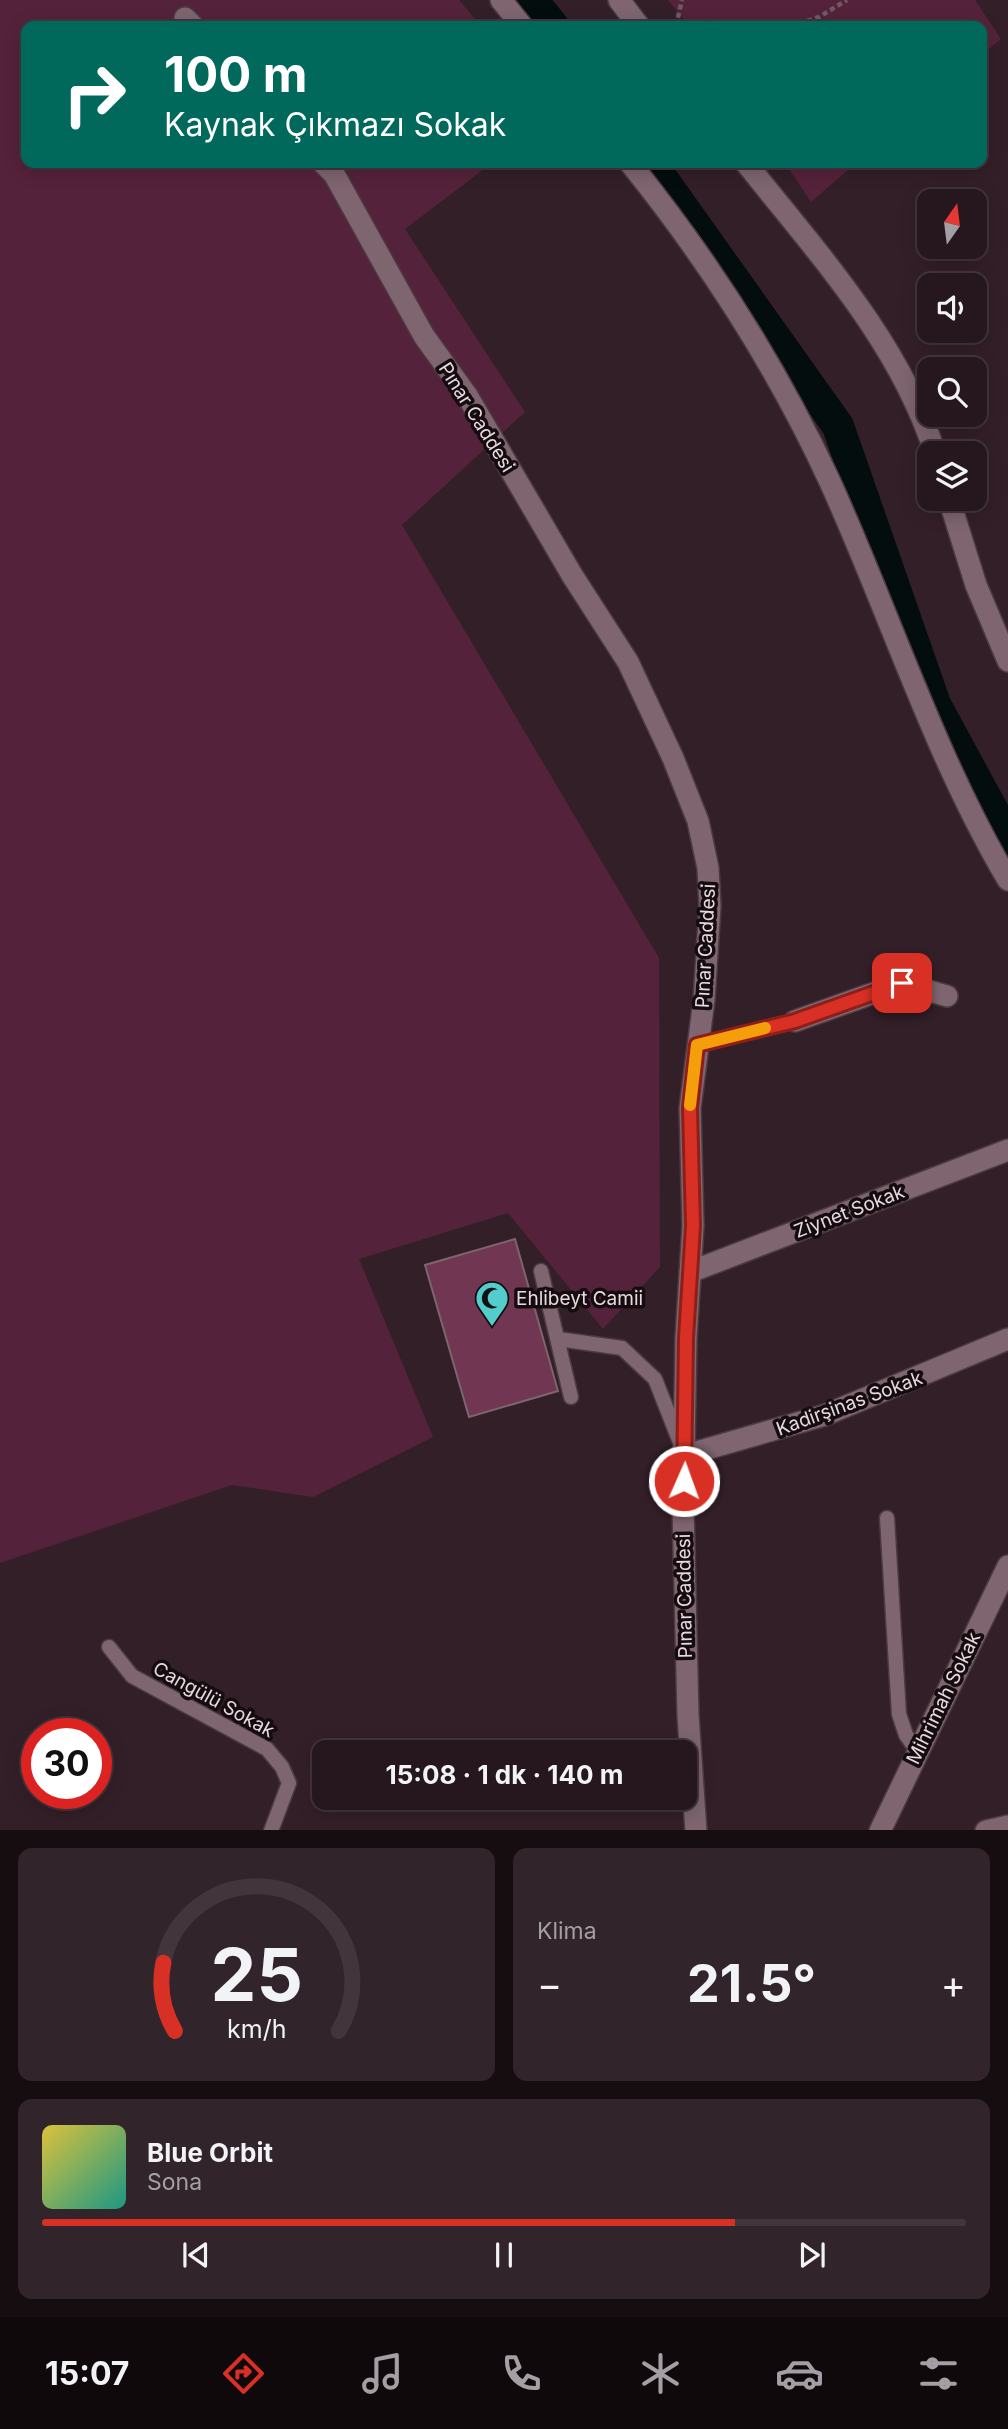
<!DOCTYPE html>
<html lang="tr">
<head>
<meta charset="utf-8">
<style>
  :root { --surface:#26171e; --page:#32242b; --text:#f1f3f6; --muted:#a49fa4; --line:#42363c; --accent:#d93025 }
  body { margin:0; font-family:Inter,sans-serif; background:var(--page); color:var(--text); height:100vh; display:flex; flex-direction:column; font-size:26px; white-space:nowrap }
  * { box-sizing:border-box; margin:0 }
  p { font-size:23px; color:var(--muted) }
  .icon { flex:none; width:38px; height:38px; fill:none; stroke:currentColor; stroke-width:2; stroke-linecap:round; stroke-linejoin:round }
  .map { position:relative; height:1830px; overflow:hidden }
  .panel { display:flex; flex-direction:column; gap:18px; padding:18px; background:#150d10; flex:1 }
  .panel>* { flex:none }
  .guide { position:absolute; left:21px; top:21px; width:966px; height:147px; border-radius:14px; box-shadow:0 4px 18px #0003,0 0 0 2px var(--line); background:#00695c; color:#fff; overflow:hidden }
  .needle { width:46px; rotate:14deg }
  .fabs { position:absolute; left:917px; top:189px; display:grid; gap:14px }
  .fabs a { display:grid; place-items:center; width:70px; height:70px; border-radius:14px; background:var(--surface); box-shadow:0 4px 18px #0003,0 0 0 2px var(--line); font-size:35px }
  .speed { position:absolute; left:21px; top:1718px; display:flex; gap:14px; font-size:35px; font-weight:700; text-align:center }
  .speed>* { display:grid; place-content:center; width:91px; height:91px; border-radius:50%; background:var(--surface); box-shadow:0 4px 18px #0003,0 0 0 2px var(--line); line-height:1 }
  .speed .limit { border:10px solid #d22; background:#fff; color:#111 }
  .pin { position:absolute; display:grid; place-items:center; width:60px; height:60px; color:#fff; margin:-30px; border-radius:14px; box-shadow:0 4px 10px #0006 }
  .me { position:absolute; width:77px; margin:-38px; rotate:2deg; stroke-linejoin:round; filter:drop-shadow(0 0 5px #0008) }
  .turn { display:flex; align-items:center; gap:24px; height:147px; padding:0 28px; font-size:32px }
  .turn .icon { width:91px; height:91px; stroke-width:2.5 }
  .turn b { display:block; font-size:49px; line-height:60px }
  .big { font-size:52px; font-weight:700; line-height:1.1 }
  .panel .tile { flex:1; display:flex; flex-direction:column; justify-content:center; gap:10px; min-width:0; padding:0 24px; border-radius:14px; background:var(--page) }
  .panel .dial { align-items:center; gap:0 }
  .dial svg { height:182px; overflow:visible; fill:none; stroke:var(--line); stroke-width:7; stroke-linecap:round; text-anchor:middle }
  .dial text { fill:var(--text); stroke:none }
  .song { display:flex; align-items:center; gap:21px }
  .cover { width:84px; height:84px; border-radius:10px; background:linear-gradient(135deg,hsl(50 70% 55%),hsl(170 70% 35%)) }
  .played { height:7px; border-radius:4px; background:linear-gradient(90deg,var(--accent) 75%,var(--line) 75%) }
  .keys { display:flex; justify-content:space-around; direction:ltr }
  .heat { display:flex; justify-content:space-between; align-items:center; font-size:38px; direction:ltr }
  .panel .tiles { flex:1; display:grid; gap:18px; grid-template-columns:1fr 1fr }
  .tile:last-child { grid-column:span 2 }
  .trip { position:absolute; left:312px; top:1740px; width:385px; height:70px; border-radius:14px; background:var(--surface); box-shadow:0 4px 18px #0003,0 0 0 2px var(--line); font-weight:700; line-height:70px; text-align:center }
  .tabs { display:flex; height:112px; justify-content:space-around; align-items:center; background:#0f090c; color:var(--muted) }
  .tabs .icon { width:49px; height:49px }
  .tabs .current { color:var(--accent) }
  .tabs b { font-size:32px; color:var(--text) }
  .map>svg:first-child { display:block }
  .green { fill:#55223b }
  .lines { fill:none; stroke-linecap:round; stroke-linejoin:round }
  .canal { stroke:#030d0d; stroke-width:32 }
  .building { fill:#703652; stroke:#7d646e; stroke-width:2 }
  .service-casing { stroke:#4b3a42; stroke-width:17 }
  .minor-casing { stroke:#4b3a42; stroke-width:24 }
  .tertiary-casing { stroke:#4b3a42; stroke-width:24 }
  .path { stroke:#6d5b63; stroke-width:4.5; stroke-dasharray:5 3.5; stroke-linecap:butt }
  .service { stroke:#7e656f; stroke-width:14 }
  .minor { stroke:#7e656f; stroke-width:21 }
  .tertiary { stroke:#7e656f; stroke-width:21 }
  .route-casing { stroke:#8d1f18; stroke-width:18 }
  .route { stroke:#d93025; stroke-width:12 }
  .slow { stroke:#f59e0b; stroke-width:12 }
  .labels { text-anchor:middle; stroke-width:7; stroke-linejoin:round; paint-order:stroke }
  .street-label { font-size:19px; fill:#e7d9df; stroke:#150c10 }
  .poi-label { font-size:19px; fill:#e7d9df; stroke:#150c10; text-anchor:start }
</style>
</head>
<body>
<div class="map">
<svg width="1008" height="1831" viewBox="0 0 1008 1831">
  <rect width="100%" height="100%" fill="#331f28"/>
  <path class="green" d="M 0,0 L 459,0 L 481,26 L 26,26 L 26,163 L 492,163 L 405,229 L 525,412 L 402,525 L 659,958 L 660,1267 L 603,1329 L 508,1213 L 359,1259 L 433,1437 L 313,1497 L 232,1485 L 0,1563 Z
    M 668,0 L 975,0 L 1001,39 L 982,55 L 982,26 L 689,26 Z
    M 785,163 L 856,163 L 811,202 Z"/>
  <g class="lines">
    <path class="canal" d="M 532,0 L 553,26
      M 651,163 L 838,426 L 935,704 L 1008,839"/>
  </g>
  <path class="building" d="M 515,1239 L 558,1391 L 469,1417 L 425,1265 Z"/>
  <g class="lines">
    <defs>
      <path id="service" d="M 697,1045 L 795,1021
        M 541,1271 L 571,1397
        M 558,1339 L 622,1348 L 655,1379 L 681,1445
        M 887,1518 L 899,1714 L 906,1735 L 918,1752
        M 109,1647 L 132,1676 L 267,1749 L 282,1767 L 289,1783 L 271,1831"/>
      <path id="minor" d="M 185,18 L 193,26
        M 323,163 L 334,174 L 424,336 L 468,397 L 572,575 L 628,662 L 673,758 L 698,821 L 708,868 L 710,906 L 704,1000 L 690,1108 L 693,1226 L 686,1338 L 683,1507 L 688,1715 L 696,1831
        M 795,1021 L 902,983 L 947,996
        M 690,1272 L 1008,1150
        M 686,1455 L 825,1415 L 1008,1339
        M 880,1831 L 1008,1566"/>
      <path id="tertiary" d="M 501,0 L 522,26
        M 619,0 L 639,26
        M 630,163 C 708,260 778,369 830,482 C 890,614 934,755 1008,880
        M 746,163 C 818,254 899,341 935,453
        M 949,499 L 976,585 L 1008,661
        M 986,1831 L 1008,1826"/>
    </defs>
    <use href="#service" class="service-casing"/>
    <use href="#minor" class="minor-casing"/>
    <use href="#tertiary" class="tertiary-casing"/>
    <path class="path" d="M 676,26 L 682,0
      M 698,26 L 709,21 L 728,26
      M 791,26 L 819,17 L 847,0"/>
    <use href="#service" class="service"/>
    <use href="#minor" class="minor"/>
    <use href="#tertiary" class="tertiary"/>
  </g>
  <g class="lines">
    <defs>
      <path id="route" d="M 684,1481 L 686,1338 L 693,1226 L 690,1108 L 697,1045 L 795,1021 L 902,983"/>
    </defs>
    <use href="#route" class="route-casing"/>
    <use href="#route" class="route"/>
    <path class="slow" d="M 690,1105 L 697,1045 L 765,1028"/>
  </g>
  <defs>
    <symbol id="mosque-pin" viewBox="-11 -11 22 30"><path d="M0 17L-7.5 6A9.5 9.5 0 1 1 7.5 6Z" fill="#52cdcc" stroke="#150c10"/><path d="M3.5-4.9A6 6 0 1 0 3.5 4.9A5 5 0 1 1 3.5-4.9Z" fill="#111"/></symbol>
  </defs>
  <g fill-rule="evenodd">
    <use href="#mosque-pin" x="473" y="1279" width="38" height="52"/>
  </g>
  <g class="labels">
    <g class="street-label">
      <text transform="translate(477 417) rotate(58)" y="7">Pınar Caddesi</text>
      <text transform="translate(705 946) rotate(-87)" y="7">Pınar Caddesi</text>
      <text transform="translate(849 1211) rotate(-21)" y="7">Ziynet Sokak</text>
      <text transform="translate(849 1403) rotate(-20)" y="7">Kadirşinas Sokak</text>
      <text transform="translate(684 1596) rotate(-91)" y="7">Pınar Caddesi</text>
      <text transform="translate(943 1698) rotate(-64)" y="7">Mihrimah Sokak</text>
      <text transform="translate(214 1699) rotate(29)" y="7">Cangülü Sokak</text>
    </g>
    <g class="poi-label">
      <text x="516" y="1305">Ehlibeyt Camii</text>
    </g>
  </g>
</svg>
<div class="fabs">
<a><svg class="needle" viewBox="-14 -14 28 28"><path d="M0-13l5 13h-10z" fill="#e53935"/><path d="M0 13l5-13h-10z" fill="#a49fa4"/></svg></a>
<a><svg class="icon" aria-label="sound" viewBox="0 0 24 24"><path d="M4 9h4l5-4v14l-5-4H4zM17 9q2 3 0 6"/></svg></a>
<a><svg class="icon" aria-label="search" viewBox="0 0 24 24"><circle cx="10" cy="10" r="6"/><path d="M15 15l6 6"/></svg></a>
<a><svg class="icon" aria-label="layers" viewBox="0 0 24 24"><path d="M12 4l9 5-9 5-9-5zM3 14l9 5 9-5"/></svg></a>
</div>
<div class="speed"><div class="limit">30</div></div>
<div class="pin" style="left:902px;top:983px;background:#d93025"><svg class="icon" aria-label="arrive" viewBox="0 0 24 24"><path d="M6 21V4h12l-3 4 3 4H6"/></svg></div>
<svg class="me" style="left:684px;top:1481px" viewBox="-20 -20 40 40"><circle r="17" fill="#d93025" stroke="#fff" stroke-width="3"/><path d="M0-11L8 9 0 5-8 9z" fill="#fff"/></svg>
<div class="trip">15:08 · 1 dk · 140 m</div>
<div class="guide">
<div class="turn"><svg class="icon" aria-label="right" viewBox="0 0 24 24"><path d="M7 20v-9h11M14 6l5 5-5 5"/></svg><div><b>100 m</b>Kaynak Çıkmazı Sokak</div></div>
</div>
</div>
<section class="panel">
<div class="tiles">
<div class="tile dial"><svg viewBox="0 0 100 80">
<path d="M14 69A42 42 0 1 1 86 69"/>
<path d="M14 69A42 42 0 0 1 9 39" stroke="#d93025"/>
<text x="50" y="56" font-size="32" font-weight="700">25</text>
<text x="50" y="72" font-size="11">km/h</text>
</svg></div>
<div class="tile"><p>Klima</p>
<div class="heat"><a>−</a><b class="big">21.5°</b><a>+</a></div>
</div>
<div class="tile">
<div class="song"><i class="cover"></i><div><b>Blue Orbit</b><p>Sona</p></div></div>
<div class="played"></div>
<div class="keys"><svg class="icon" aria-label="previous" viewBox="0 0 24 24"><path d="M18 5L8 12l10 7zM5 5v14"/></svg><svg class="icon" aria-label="pause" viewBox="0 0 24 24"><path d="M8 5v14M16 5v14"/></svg><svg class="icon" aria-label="next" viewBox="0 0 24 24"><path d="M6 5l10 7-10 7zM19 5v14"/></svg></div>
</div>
</div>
</section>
<nav class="tabs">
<b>15:07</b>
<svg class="icon current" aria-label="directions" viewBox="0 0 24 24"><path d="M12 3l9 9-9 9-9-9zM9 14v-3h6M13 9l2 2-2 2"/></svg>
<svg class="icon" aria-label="music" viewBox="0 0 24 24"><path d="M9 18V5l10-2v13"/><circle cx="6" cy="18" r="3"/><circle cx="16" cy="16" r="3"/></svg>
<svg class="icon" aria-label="phone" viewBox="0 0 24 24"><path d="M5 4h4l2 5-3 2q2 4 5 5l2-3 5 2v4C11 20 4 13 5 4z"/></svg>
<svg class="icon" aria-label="climate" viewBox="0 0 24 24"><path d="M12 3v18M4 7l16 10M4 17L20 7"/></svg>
<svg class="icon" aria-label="car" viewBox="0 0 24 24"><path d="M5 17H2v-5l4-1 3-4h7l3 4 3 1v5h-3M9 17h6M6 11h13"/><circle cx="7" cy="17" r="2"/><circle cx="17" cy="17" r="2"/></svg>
<svg class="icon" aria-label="filters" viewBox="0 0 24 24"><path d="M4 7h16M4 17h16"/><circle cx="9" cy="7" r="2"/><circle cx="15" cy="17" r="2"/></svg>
</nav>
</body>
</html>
